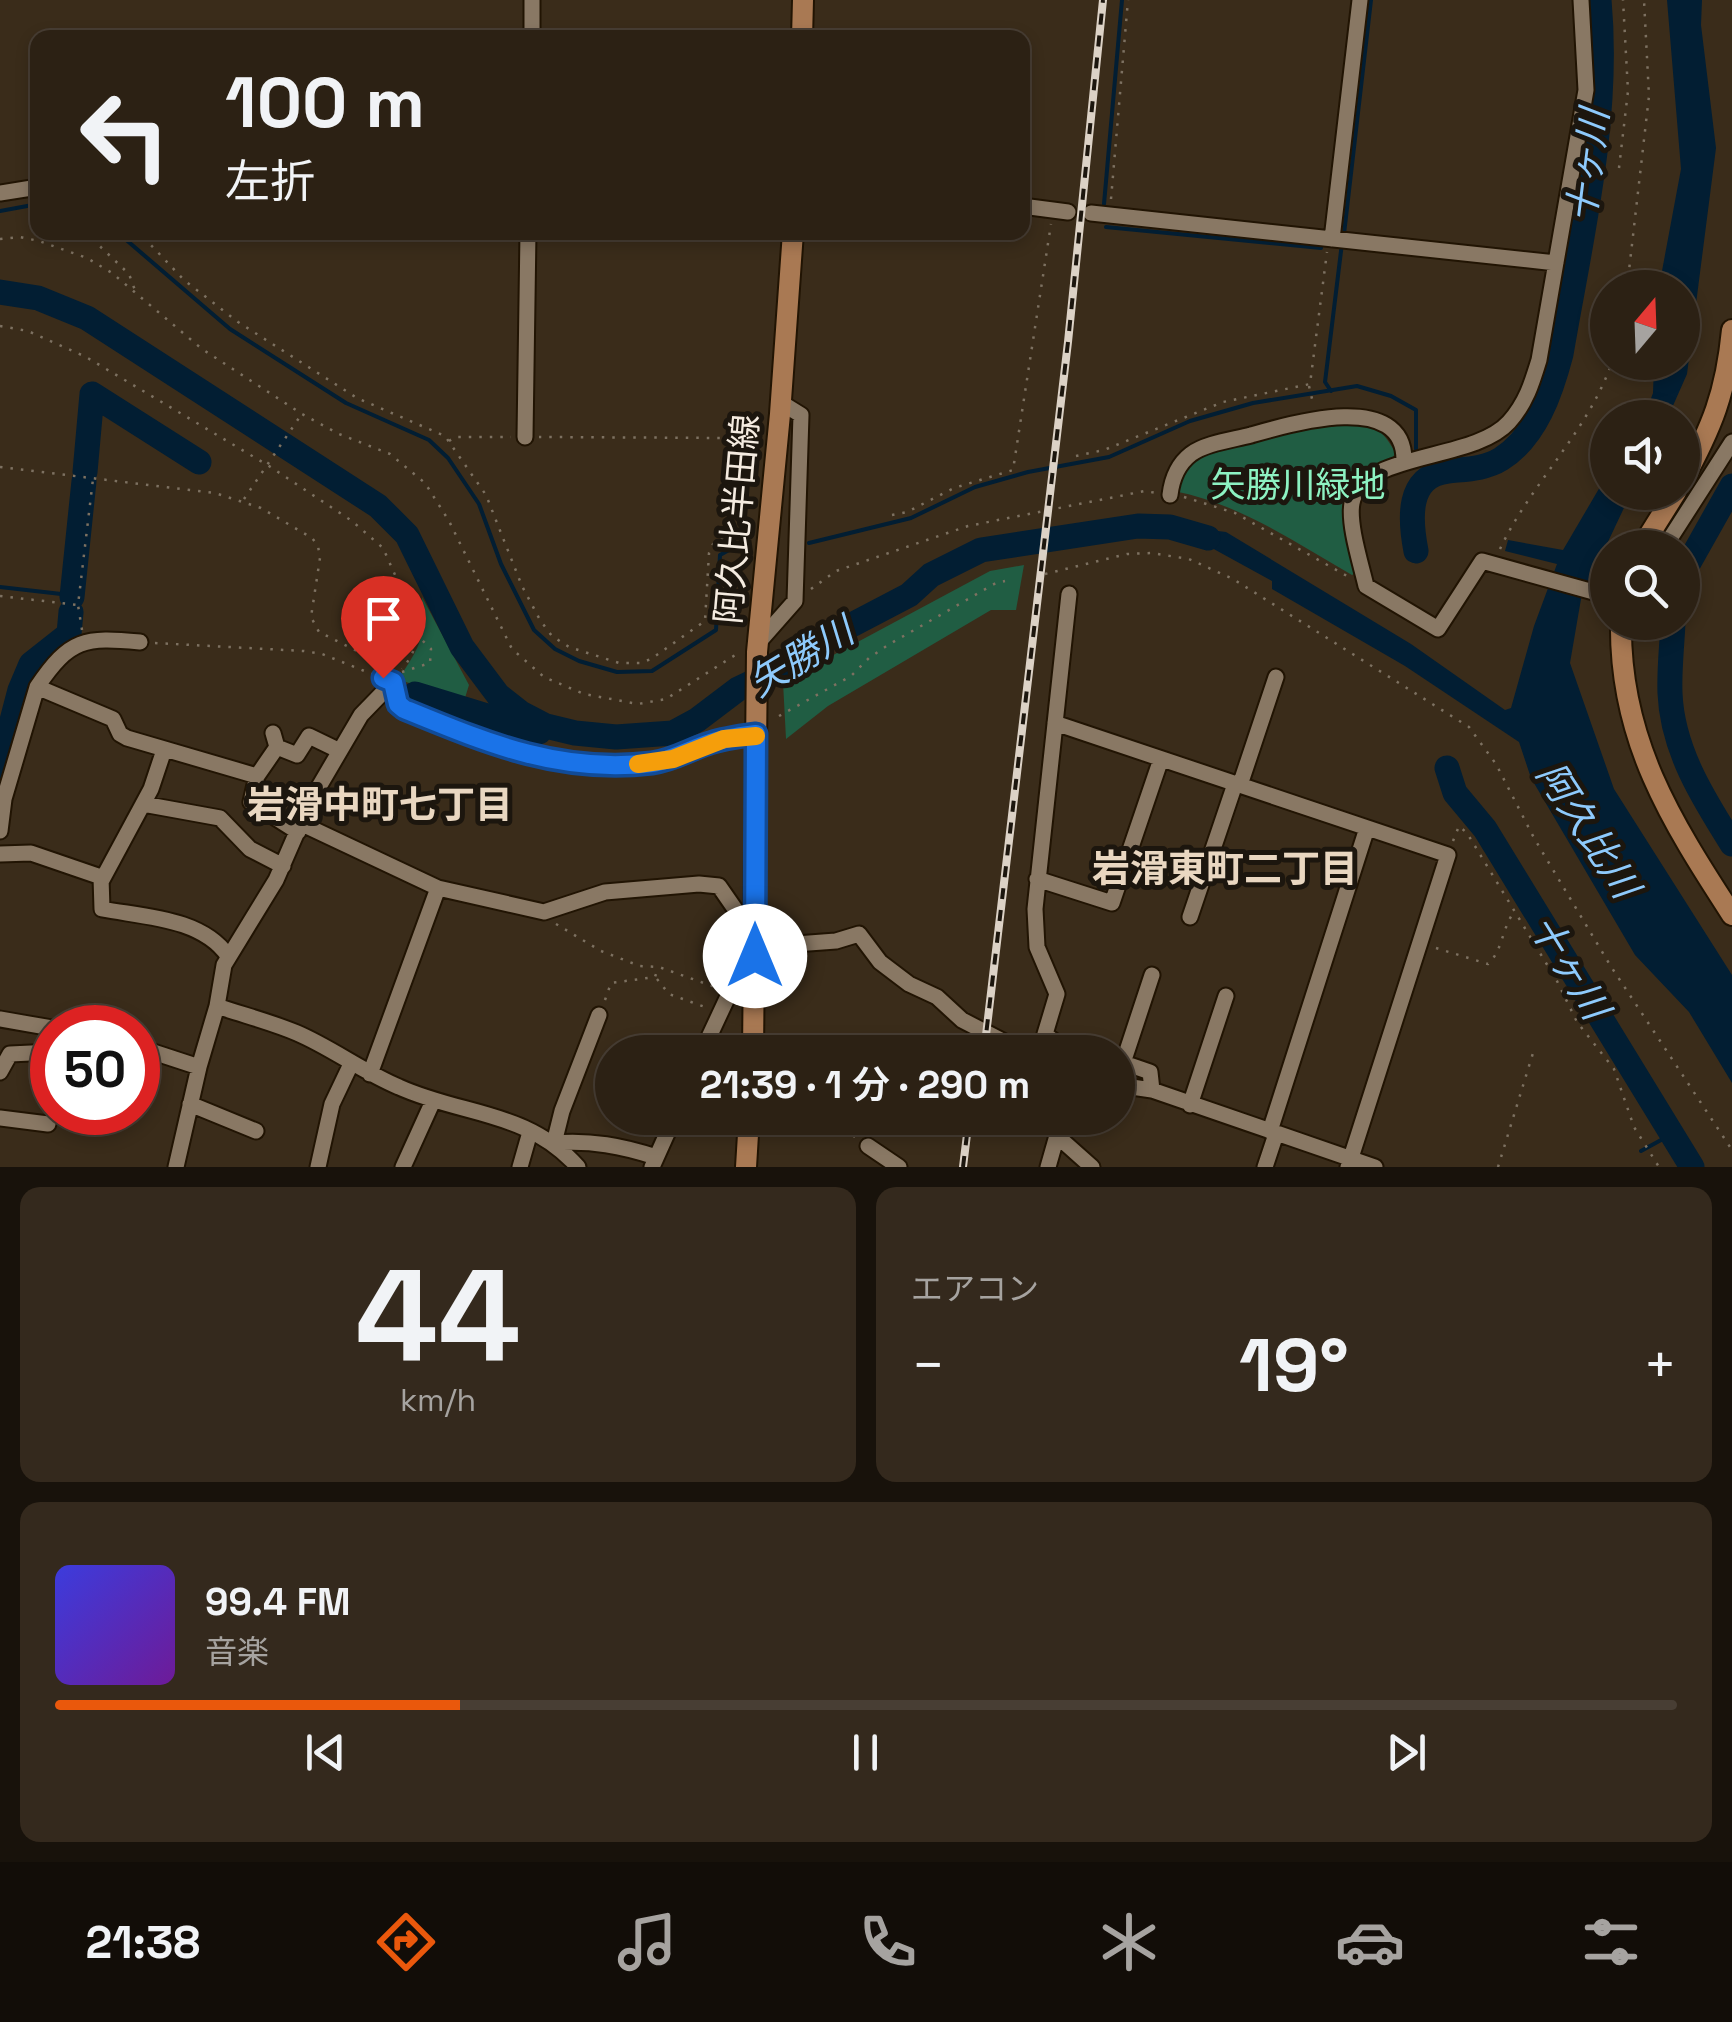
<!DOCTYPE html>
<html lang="ja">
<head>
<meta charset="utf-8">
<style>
  :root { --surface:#2c2114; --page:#34291d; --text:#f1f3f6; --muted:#a6a3a0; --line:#483e34; --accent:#ea580c }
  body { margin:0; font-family:"Space Grotesk","Noto Sans JP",sans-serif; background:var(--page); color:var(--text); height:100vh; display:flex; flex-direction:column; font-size:38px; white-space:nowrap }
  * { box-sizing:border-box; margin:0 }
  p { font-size:32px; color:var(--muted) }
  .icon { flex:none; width:55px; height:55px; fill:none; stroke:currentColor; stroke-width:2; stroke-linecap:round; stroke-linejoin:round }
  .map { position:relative; height:1167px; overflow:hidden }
  .sheet { display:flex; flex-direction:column; gap:20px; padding:20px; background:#18120b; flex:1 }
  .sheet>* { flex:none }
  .hud { position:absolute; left:30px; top:30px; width:1000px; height:210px; border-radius:20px; box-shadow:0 5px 15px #0003,0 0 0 2px var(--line); background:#2c2114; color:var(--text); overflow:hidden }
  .needle { width:65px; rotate:19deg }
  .fabs { position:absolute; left:1590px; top:270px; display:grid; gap:20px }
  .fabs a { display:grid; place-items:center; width:110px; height:110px; border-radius:50%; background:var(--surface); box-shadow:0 5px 15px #0003,0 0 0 2px var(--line); font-size:50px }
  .speed { position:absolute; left:30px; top:1005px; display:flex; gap:20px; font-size:50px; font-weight:700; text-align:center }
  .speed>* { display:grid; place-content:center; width:130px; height:130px; border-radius:50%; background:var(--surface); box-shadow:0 5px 15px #0003,0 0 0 2px var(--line); line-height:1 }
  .speed .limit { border:15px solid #d22; background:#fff; color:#111 }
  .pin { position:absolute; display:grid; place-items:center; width:85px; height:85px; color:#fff; margin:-102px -42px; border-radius:50% 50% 50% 0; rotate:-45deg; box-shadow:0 0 10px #0007 }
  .pin .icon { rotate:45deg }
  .me { position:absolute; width:110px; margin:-55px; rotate:0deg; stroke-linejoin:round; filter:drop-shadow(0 0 8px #0008) }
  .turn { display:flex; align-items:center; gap:35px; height:210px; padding:0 30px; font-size:45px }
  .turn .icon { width:130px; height:130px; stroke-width:2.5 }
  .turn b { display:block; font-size:70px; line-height:85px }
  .big { font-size:75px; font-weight:600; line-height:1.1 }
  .sheet .tile { flex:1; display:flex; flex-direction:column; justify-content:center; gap:15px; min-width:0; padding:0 35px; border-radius:20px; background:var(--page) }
  .sheet .dial { align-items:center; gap:0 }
  .dial b { font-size:130px; line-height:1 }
  .song { display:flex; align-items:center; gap:30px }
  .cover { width:120px; height:120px; border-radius:15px; background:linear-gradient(135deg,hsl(240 70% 55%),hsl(280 70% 35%)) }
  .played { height:10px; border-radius:5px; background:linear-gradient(90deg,var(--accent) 25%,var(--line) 25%) }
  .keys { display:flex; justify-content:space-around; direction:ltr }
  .heat { display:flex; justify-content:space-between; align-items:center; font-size:55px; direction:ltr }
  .sheet .tiles { flex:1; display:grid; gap:20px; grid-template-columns:1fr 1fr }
  .tile:last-child { grid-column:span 2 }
  .trip { position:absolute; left:595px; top:1035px; width:540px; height:100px; border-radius:50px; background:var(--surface); box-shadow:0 5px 15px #0003,0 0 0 2px var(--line); font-weight:600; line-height:100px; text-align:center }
  .dock { display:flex; height:160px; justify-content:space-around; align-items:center; background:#120d08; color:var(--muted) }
  .dock .icon { width:70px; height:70px }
  .dock .on { color:var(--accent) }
  .dock b { font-size:45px; color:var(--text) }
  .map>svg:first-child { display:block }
  .green { fill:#205d43 }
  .water { fill:#021e33 }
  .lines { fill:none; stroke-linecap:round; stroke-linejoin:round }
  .stream { stroke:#021e33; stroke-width:4 }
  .river { stroke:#021e33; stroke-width:25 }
  .minor-casing { stroke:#211403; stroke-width:19 }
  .major-casing { stroke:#211403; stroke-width:24 }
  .path { stroke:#7d7161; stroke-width:2.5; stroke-dasharray:2.5 8; stroke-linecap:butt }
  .minor { stroke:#897864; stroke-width:15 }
  .major { stroke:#a97953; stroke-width:20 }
  .rail-casing { stroke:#dcd2c6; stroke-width:8 }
  .rail { stroke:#1c160e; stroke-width:4; stroke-dasharray:11; stroke-linecap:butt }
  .route-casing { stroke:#114b97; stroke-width:25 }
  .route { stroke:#1a73e8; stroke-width:18 }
  .slow { stroke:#f59e0b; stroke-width:18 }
  .labels { text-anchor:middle; stroke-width:10; stroke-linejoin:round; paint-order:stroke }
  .park-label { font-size:35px; fill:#8df2c2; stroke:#1c160e }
  .street-label { font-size:35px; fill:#f4ebe0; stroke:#1c160e }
  .water-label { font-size:38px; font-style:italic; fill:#8ecafc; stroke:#1c160e }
  .neighbourhood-label { font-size:38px; font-weight:bold; fill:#e9d7c1; stroke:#1c160e }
</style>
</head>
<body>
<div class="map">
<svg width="1732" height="1167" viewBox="0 0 1732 1167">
  <rect width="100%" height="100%" fill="#3a2c1a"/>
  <path class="green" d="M 1336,422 C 1367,425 1379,422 1395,452 L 1393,458 C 1380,467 1363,472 1353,485 C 1336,507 1352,548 1356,573 L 1352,575 C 1295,542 1240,504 1174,491 L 1175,481 L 1200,453 Z
    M 1024,565 L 1016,610 L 991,610 L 828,706 L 786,739 L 783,682 L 990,571 Z
    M 422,597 L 469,685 L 464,701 L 403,681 L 402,674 C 423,641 424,637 422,597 Z"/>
  <path class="water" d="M 1667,0 L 1702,0 L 1701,25 L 1716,148 L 1687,374 L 1668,417 L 1644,417 L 1653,393 L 1654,363 L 1682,362 L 1682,288 L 1659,287 L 1681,169 Z
    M 1607,475 L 1608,492 L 1631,493 L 1581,599 L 1570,663 L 1614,789 L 1732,975 L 1732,1083 L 1689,1012 L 1635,955 L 1531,778 L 1519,742 L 1405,666 L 1272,589 L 1272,581 L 1170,525 L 1226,532 L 1411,644 L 1505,710 L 1511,708 L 1534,626 L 1557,564 L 1505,551 L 1508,540 L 1563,550 Z"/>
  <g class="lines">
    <path class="stream" d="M 1104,204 L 1122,0
      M 0,211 L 38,204
      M 1106,227 L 1321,248
      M 117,232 L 230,329 L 346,403 L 429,440 L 448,458 L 479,504 L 501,564 L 534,630 L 555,649 L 579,661 L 617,672 L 652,671 L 716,630 L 720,555 L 729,550
      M 1344,234 L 1371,0
      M 1331,391 L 1325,382 L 1342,243
      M 85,472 L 95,397 L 196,460 L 197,456
      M 809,543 L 911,518 L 975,487 L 1028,472 L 1109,457 L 1190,421 L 1253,403 L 1357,386 L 1391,396 L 1416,410 L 1416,449
      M 0,587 L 70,595 L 84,484
      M 1641,1151 L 1672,1134"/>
    <path class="river" d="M 0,292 L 38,298 L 87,318 L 378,506 L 407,535 L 462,647 L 498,695 L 521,713 L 546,726 L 575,733 L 616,737 L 673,733 L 697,720 L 738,689 L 786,666 L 844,629 L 909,595 L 931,575 L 981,550 L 1138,526 L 1170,527 L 1208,538
      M 85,472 L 92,394 L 199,462
      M 1416,551 C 1410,520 1406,476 1448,471 C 1466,469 1485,469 1501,459 C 1536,437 1551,392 1561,354 C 1581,237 1610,119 1599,0
      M 1682,575 L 1732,486
      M 72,597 L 84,481
      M 1673,622 C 1672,646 1669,670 1670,693 C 1672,749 1703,798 1732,844
      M 415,694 L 539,732
      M 0,766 L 20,690 L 31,664 L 69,634 L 71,612
      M 1447,768 L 1455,793 L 1485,829 L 1692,1167"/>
    <defs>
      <path id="minor" d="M 1581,0 L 1586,90 L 1539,360 C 1532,383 1526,403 1509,422 C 1473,462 1362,451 1352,503 C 1348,524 1361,564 1366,586 L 1438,629 L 1482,561 L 1608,596
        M 532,38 L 532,0
        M 0,193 L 38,187
        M 1022,206 L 1068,212
        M 1091,213 L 1556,263
        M 1332,239 L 1360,0
        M 525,437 L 528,232
        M 1170,495 C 1172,478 1178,464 1191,454 C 1206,443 1232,440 1251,435 C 1289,424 1405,389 1404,461
        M 1664,548 L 1732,442
        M 1069,594 L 1035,909 L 1037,947 L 1057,994 L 1045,1034 L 1055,1042 L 1089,1052
        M 758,643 L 795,601 L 801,415 L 780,402
        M 393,682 L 398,705 L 404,709 C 487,743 559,773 652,763 C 674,761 690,750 710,743 C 725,738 741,736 756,734
        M 37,687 L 113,719 L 120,734 L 127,738 L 257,776 L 251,802 L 298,832
        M 1055,723 L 1448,855 L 1348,1167
        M 277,747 L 297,755 L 309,736 L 340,751
        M 257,776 L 277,747 L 273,733
        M 1240,785 L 1276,677
        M 143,804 L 220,818 L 250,849 L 283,866
        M 300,823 L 438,888 L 544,912 L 605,892 L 699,884 L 719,886 L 755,938
        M 0,831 L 4,799 L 37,687 C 70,638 85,637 140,642
        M 0,854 L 31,853 L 101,877 L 102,909 C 144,917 202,918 228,956
        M 1037,879 L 1112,903 L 1161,759
        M 102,880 L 151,789 L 164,750
        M 1190,917 L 1235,784
        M 755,947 L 836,941 L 859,934 L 880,962 L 909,984 L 937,997 L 962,1020 L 1024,1052
        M 217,1006 C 243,1015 271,1022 297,1033 C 332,1048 363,1072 399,1087 C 463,1116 527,1110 578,1167
        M 599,1015 L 562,1111 L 554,1143 C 591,1140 622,1146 656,1157
        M 0,1019 L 52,1028
        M 138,1047 L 199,1067
        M 702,1052 L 730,992 L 755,956
        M 1118,1061 L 1150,1072 L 1152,1090
        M 1123,1063 L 1152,975
        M 0,1072 L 10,1054 L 52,1052
        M 370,1074 L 438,888
        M 1118,1085 L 1152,1090 L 1375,1167
        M 190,1104 L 256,1131
        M 1190,1105 L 1226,996
        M 0,1118 L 48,1124
        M 1270,1131 L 1367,828
        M 1056,1135 L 1092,1167
        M 868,1146 L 899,1167
        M 176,1167 L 199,1067 L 217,1006 L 224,965 L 276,880 L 310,802 L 361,715 L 393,682
        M 318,1167 L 332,1104 L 351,1064
        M 403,1167 L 433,1101
        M 520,1167 L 530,1132
        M 652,1167 L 674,1118
        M 1048,1167 L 1062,1118
        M 1265,1167 L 1276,1134"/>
      <path id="major" d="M 802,38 L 803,0
        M 1682,482 C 1712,427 1726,393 1732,330
        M 1641,548 L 1676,492
        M 1621,622 C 1619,739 1671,821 1732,915
        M 753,1052 L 757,652 L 780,414 L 793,232
        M 746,1167 L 749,1118"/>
    </defs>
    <use href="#minor" class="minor-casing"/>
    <use href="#major" class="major-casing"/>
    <path class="path" d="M 1619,168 L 1628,91 L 1623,0
      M 1111,199 L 1128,0
      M 85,232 L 129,274 L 136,293
      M 135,232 L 149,243 L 184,280 L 238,322 L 357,398 L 445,436 L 486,495 L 522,586 L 540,620 L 552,636 L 569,647 L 619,663 L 640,663 L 651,659 L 705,621 L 709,553 L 713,544 L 726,537 L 727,529 L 733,443 L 729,438 L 539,437
      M 0,239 L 20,237 L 39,241 L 87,258 L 112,273 L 202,349 L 302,414 L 339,434 L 390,454 L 425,483 L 449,521 L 512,649 L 544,677 L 584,694 L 638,704 L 666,699 L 740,652
      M 1627,288 L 1649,96 L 1644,0
      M 0,326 L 28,331 L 86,357 L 269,466 L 352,521 L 383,548 L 417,624 C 419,641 413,656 402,669
      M 1309,386 L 1313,403
      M 449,441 L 455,437 L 511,437
      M 1076,456 L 1104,450 L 1223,402 L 1310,384 L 1327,252
      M 0,467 L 215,493 L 261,508 L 312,538 L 318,546 L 320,558 L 311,617 L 319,632 L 389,667
      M 1184,497 L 1235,513 L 1347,576
      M 244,499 L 301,415
      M 892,515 L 907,512 L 954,488 L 1013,470 L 1051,224
      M 1500,549 C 1531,483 1588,432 1612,362
      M 1045,574 L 1127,554 L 1151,553 L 1189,559 L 1233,579 L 1469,727 L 1496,764 L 1534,838 L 1610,965 L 1732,1150
      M 811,589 L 836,571 L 968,526 L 1145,491 L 1156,493
      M 0,596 L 78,605
      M 82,630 L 78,605 L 93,479
      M 155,643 L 304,651 L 322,654 L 377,676
      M 402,672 L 430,663 L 431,649 L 419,637
      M 779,716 L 851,676 L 869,658 L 888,645 L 996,583 L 1005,581
      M 1453,841 L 1459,826 L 1467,833 L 1557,981 L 1577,1022 L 1614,1069 L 1634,1127 L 1659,1167
      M 556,924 L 601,951 L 640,966 L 659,967 L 715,987
      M 1436,948 L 1488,964 C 1503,951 1502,926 1515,911
      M 657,979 L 669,994 L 705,1007
      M 605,1000 L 611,983 L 655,977 L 658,968
      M 828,1118 L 855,1137
      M 1498,1167 L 1533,1053"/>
    <use href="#minor" class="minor"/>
    <use href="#major" class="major"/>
    <defs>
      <path id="rail" d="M 984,1052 L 1068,342 L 1103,0
        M 963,1167 L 969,1118"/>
    </defs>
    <use href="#rail" class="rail-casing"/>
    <use href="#rail" class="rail"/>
  </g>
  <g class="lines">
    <defs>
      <path id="route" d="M 383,678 L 393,682 L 398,704 L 404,709 C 487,743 560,774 652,763 C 674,760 690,749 710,743 C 725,738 741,736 756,734 L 755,956"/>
    </defs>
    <use href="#route" class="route-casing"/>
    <use href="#route" class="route"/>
    <path class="slow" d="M 638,764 L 673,759 L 724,739 L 756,736"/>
  </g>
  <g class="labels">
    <g class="park-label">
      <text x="1298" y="497">矢勝川緑地</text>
    </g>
    <g class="street-label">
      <text transform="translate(737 519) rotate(-85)" y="12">阿久比半田線</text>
    </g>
    <g class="water-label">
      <text transform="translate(1588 166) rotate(-83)" y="13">十ヶ川</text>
      <text transform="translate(801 657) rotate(-31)" y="13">矢勝川</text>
      <text transform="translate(1588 830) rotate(57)" y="13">阿久比川</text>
      <text transform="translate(1569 967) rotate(58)" y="13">十ヶ川</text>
    </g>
    <g class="neighbourhood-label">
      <text x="380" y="818">岩滑中町七丁目</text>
      <text x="1225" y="882">岩滑東町二丁目</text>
    </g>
  </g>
</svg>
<div class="fabs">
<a><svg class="needle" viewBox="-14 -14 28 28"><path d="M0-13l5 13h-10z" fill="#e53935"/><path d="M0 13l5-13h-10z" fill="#a6a3a0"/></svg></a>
<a><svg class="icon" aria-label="sound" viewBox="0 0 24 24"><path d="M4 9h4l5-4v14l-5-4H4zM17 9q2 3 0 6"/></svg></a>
<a><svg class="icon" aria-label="search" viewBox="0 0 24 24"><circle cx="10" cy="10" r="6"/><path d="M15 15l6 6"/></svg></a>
</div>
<div class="speed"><div class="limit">50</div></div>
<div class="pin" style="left:383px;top:678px;background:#d93025"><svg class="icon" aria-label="arrive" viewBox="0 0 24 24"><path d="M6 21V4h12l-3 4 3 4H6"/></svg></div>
<svg class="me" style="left:755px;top:956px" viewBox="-20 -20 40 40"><circle r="19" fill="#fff"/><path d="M0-13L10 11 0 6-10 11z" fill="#1a73e8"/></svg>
<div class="trip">21:39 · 1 分 · 290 m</div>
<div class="hud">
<div class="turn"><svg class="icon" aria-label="left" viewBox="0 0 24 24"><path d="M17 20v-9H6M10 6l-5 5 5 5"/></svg><div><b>100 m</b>左折</div></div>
</div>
</div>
<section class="sheet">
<div class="tiles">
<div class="tile dial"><b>44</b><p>km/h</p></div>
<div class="tile"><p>エアコン</p>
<div class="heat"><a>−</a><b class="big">19°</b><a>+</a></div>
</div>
<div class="tile">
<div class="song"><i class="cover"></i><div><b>99.4 FM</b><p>音楽</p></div></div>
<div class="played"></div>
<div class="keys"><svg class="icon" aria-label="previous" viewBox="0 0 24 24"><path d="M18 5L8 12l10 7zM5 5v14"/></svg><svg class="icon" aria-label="pause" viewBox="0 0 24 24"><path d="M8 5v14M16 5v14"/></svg><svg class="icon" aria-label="next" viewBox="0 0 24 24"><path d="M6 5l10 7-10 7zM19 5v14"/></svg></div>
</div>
</div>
</section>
<nav class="dock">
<b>21:38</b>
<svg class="icon on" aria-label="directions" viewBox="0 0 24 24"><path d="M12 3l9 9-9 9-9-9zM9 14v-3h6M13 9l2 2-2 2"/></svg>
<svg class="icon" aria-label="music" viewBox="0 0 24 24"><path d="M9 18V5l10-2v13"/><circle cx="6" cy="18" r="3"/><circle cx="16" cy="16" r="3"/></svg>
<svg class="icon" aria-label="phone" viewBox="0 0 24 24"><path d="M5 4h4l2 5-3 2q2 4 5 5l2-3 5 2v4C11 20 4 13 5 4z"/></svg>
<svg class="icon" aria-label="climate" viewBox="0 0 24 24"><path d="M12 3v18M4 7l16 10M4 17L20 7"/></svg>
<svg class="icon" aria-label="car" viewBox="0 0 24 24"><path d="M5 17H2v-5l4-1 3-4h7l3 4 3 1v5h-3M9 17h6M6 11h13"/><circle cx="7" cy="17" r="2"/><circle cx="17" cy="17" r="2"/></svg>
<svg class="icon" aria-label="filters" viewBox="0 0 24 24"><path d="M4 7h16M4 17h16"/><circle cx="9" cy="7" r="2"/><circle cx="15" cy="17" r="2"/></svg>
</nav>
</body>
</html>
